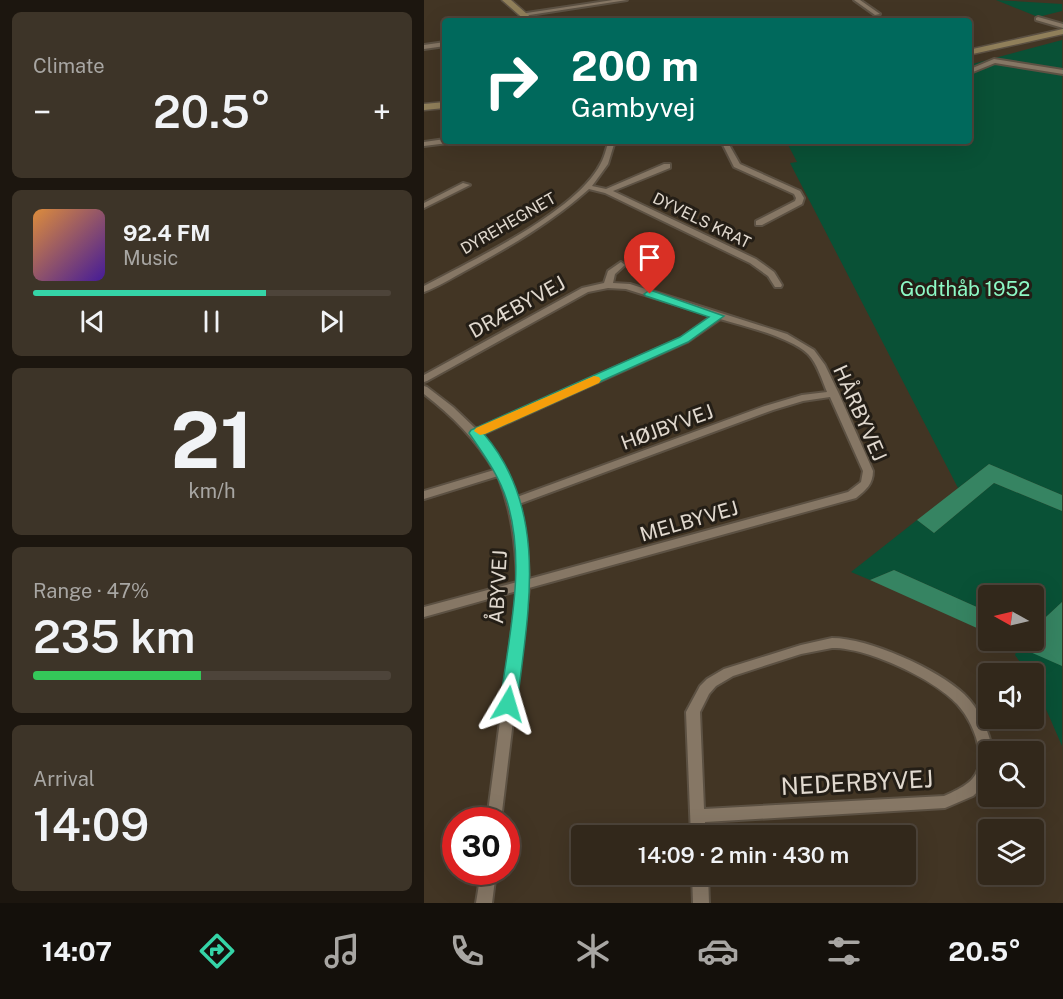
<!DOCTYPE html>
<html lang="en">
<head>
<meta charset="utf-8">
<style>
  :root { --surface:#32281b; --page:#3d3428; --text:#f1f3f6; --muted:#a8a6a3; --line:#4d443a; --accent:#35d4a7 }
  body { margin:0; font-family:"Public Sans",sans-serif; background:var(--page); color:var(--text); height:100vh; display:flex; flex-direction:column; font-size:22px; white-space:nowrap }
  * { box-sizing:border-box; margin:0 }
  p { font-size:20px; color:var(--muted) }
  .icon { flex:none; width:33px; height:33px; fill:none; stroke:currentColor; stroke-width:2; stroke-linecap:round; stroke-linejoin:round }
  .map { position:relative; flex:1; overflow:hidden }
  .panel { display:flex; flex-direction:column; gap:12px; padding:12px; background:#1c160f; width:424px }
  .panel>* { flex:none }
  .hud { position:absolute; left:18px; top:18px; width:530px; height:126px; border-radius:6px; box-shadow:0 6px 24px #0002,0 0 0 2px var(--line); background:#00695c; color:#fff; overflow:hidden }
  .needle { width:39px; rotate:278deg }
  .controls { position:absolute; left:554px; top:585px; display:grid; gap:12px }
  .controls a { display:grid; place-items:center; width:66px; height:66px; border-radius:6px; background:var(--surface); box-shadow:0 6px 24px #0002,0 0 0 2px var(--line); font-size:30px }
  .speed { position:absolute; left:18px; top:807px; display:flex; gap:12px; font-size:30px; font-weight:700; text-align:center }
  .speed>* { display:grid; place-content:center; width:78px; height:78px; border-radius:50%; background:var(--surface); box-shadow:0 6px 24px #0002,0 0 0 2px var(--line); line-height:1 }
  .speed .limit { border:9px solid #d22; background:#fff; color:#111 }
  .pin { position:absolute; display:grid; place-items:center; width:51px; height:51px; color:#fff; margin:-62px -26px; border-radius:50% 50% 50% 0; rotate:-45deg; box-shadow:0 0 6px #0007 }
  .pin .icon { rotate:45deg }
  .me { position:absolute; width:66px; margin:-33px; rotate:7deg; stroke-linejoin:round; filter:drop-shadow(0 0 4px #0008) }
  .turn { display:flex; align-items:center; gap:21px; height:126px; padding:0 30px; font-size:27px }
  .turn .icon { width:78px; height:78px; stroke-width:2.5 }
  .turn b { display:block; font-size:42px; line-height:51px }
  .big { font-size:45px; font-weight:600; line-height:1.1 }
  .panel .widget { flex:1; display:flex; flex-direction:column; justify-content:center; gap:9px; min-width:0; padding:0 21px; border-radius:9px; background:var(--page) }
  .panel .dial { align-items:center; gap:0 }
  .dial b { font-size:78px; line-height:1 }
  .song { display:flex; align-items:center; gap:18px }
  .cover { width:72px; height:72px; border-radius:9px; background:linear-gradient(135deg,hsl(30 70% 55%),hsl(260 70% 35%)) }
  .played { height:6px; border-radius:3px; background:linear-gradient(90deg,var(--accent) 65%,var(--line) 65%) }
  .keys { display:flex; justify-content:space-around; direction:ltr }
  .heat { display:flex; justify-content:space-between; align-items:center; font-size:33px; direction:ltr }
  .charge { height:9px; border-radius:4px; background:linear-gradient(90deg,#34c759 47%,var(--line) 0) }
  .trip { position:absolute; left:147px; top:825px; width:345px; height:60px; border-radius:6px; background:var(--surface); box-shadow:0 6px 24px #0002,0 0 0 2px var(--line); font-weight:600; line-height:60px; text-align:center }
  .menu { display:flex; height:96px; justify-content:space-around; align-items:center; background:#14100b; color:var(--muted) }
  .menu .icon { width:42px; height:42px }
  .menu .current { color:var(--accent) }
  .menu b { font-size:27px; color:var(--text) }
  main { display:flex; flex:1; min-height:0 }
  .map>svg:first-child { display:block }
  .green { fill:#095136 }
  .forest { fill:#368462 }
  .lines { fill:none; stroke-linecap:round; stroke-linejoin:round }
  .street-casing { stroke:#5c5143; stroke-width:4 }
  .secondary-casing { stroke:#5c5143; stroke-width:3 }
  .street { fill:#867765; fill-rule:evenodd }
  .secondary { fill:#907f5a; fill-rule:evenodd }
  .route { fill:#35d4a7; stroke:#228a6d; stroke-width:1.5 }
  .slow { fill:#f59e0b }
  .labels { text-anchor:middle; stroke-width:6; stroke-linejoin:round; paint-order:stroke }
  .far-street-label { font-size:16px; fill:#e1d9cf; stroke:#241e16 }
  .park-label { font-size:20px; fill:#8df9c5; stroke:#241e16 }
  .street-label { font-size:20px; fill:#e1d9cf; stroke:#241e16 }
  .near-street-label { font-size:24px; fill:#e1d9cf; stroke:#241e16 }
</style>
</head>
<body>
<main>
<section class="panel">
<div class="widget"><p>Climate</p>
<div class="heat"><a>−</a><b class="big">20.5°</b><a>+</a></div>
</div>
<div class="widget">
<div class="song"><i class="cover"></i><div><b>92.4 FM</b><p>Music</p></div></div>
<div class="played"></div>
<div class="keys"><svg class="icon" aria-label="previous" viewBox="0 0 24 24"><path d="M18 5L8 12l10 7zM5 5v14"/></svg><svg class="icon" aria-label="pause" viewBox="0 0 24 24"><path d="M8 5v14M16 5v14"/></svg><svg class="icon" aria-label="next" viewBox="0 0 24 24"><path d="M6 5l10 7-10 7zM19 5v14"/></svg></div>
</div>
<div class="widget dial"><b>21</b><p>km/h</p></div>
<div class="widget"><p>Range · 47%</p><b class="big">235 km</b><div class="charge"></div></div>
<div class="widget"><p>Arrival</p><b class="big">14:09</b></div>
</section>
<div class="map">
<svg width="639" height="903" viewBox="0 0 639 903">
  <rect width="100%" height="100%" fill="#423524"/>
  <path class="green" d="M 572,0 L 638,4 L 638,11 L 614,17 Z
    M 638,40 L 638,495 L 565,464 L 534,488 L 366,163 L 373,162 L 362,141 L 544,141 L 545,65 Z
    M 570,483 L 638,511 L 638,602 L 609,629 L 609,596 L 564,596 L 564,612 L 470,570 L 446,580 L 427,572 L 493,520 L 510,533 Z
    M 595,646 L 638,666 L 638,746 C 633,733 609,682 609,674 L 604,673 L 591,655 Z"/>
  <path class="forest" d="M 565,464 L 638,495 L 638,511 L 570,483 L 510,533 L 493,520 Z
    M 470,570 L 564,612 L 564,633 L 446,580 Z
    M 638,602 L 638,666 L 581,641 L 609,640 L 609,629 Z"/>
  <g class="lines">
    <defs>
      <path id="street" d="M 189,0 L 203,0 L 99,16 L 96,14 Z
        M 430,0 L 436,0 L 456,14 L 451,15 Z
        M 614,17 L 639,24 L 639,28 L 612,20 L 612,18 Z
        M 21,42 L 21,46 L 0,49 L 0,45 Z
        M 570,59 L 639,70 L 639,74 L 571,63 L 544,74 L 544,70 Z
        M 21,139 L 21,141 L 27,141 L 24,143 L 0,146 L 0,142 Z
        M 185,141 L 191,141 L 184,164 L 168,186 L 182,189 L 240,164 L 246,164 L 246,168 L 189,191 L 332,259 L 350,272 L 358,285 L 357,287 L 351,287 L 344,276 L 326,263 L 181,193 L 165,189 C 127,223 85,247 41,271 C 28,278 14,287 0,292 L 0,286 C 48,260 153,212 177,163 C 181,156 182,148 185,141 Z
        M 297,141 L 303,141 L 316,164 L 376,191 L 380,198 L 378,204 L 338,225 L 332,225 L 332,221 L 371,201 L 372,198 L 370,194 L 310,167 Z
        M 39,183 L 46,185 L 0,208 L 0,203 Z
        M 197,262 L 201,265 L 191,274 L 189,283 L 206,284 L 363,334 L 390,350 L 401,365 L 415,394 L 449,471 C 449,484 442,490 432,498 L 105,588 L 77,820 L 63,820 L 93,591 L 0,617 L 0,607 L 93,582 C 92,545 88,511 74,476 L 0,499 L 0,491 L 70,470 C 52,439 28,416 0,394 L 0,386 L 3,387 L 29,407 L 52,429 L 257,338 L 288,316 L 202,289 L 184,288 L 164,292 L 3,381 L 0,382 L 0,375 L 158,288 L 180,283 L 184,271 ZM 296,319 C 320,326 366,337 384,354 C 393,363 398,380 403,392 L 378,395 L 341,406 L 93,497 L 83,471 L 57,435 L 263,342 ZM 406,397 L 439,471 L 437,482 L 424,492 L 105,579 C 104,553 102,529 95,504 L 349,410 L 379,401 Z
        M 408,638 C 445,638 513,669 540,694 C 555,708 565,731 569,752 L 564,752 L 563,783 L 549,796 L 521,808 L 281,822 L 281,836 L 267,836 L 262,712 L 276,686 L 283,679 L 300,669 L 377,645 ZM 408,648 C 442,647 510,679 533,704 C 544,716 552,733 555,749 C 560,777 543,786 520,796 L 280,809 L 276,712 L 285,694 L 292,686 L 309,676 L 377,654 Z
        M 57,872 L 72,872 L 68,903 L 52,903 Z
        M 268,874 L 284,874 L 285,903 L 269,903 Z"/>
      <path id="secondary" d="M 78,0 L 87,0 L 111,21 L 102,21 Z
        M 639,29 L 639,34 L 544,55 L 544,50 Z
        M 21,102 L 21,108 L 0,110 L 0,104 Z"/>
    </defs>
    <use href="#street" class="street-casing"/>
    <use href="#secondary" class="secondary-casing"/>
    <use href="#street" class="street"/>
    <use href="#secondary" class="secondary"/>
  </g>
  <path class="route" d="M 226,290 L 300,316 L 264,342 L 60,434 C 126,511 104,612 93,704 L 90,708 L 84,711 L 78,708 L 76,704 C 84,639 103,566 83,501 C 75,475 60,455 45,433 L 47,430 L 256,337 L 285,317 L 222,296 L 220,294 Z"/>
  <path class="slow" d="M 170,376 L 175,377 L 177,380 L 175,383 L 61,434 L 56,435 L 50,431 L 52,428 Z"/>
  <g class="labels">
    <g class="far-street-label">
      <text transform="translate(278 220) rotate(26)" y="6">DYVELS KRAT</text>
      <text transform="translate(84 223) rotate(-30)" y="6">DYREHEGNET</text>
    </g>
    <g class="park-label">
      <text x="541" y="296">Godthåb 1952</text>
    </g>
    <g class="street-label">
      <text transform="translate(93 307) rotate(-29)" y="7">DRÆBYVEJ</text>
      <text transform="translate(436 413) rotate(66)" y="7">HÅRBYVEJ</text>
      <text transform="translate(243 427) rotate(-20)" y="7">HØJBYVEJ</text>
      <text transform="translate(265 521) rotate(-16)" y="7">MELBYVEJ</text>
      <text transform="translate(74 587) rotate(-87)" y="7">ÅBYVEJ</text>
    </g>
    <g class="near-street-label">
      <text transform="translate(433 783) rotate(-3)" y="8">NEDERBYVEJ</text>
    </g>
  </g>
</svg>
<div class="controls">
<a><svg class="needle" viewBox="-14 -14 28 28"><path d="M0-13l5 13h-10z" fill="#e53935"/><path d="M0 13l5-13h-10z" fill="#a8a6a3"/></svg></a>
<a><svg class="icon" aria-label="sound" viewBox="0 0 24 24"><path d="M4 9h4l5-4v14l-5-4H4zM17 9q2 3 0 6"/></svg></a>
<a><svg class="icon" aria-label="search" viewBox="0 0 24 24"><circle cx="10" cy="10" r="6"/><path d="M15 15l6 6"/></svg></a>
<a><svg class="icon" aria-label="layers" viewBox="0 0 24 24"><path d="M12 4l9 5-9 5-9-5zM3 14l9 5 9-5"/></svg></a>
</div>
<div class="speed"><div class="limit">30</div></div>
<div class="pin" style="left:226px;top:294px;background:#d93025"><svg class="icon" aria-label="arrive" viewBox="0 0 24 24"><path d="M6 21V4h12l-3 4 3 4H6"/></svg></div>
<svg class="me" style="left:84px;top:704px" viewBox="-20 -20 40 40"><path d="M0-17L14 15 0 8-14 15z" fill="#35d4a7" stroke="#fff" stroke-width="4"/></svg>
<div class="trip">14:09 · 2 min · 430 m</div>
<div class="hud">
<div class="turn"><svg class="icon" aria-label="right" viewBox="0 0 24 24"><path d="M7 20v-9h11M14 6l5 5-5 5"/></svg><div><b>200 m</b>Gambyvej</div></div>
</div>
</div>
</main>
<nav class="menu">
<b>14:07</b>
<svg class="icon current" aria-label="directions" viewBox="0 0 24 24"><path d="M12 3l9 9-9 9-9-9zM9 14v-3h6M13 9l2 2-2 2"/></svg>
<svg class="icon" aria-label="music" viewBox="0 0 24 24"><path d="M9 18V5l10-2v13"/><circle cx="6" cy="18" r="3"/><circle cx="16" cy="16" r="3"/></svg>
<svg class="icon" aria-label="phone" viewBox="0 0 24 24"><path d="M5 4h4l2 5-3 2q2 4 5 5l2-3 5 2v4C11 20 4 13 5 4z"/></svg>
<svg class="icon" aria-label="climate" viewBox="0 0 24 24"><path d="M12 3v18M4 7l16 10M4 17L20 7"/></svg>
<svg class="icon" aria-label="car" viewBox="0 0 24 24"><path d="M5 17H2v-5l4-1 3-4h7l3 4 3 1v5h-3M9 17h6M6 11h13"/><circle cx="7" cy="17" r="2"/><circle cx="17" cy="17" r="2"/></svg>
<svg class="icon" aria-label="filters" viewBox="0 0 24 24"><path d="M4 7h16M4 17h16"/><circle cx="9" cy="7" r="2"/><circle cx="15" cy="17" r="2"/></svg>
<b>20.5°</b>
</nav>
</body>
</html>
